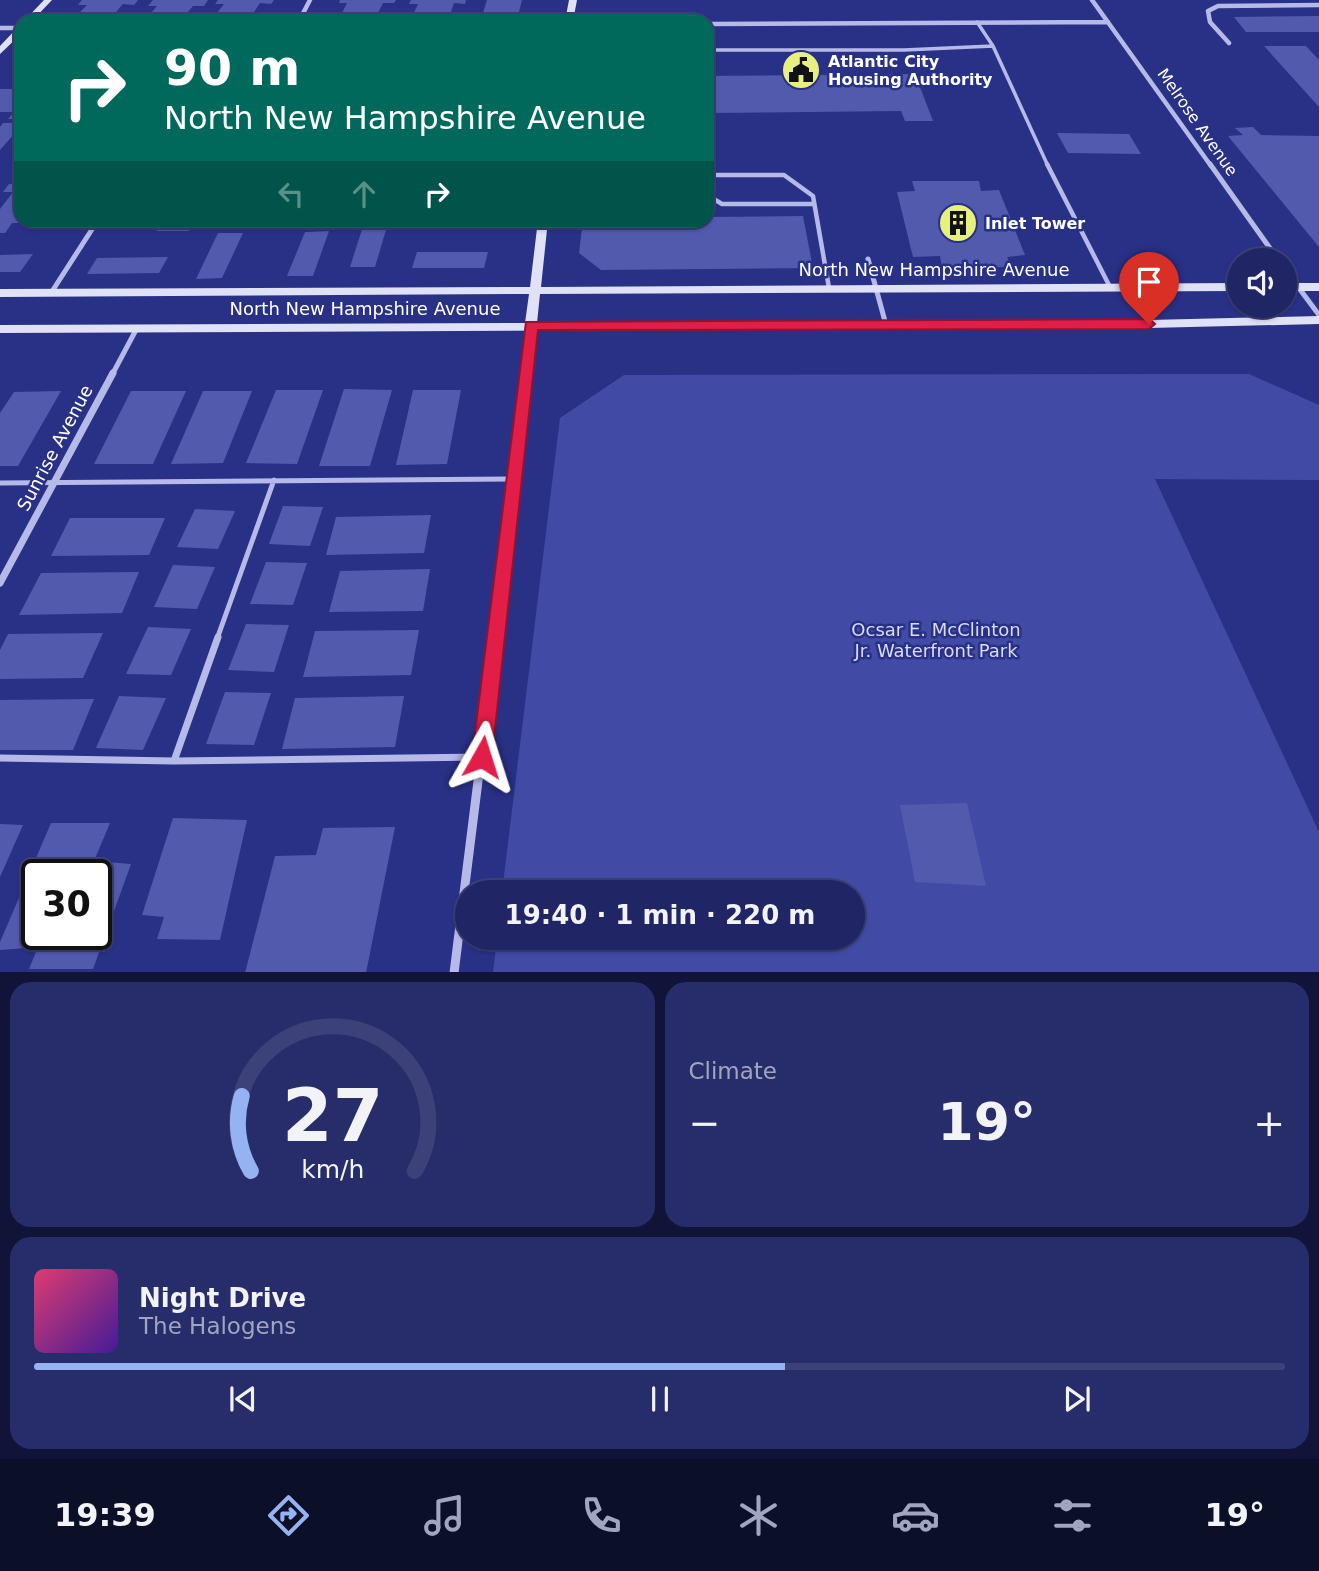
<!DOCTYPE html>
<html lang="en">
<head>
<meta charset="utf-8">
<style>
  :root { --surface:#1f2565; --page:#272d6b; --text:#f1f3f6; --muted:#a1a5bf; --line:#3c4279; --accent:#95b2f1 }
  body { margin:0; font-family:"DejaVu Sans",sans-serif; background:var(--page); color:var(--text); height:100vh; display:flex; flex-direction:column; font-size:26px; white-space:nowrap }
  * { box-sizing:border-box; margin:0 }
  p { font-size:23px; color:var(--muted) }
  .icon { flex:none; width:38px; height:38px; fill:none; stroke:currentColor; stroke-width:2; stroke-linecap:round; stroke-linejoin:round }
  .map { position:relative; height:972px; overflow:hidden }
  .sheet { display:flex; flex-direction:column; gap:10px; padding:10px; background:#111438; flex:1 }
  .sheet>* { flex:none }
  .guide { position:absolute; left:14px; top:14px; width:700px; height:214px; border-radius:21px; box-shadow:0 2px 5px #0004,0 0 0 2px var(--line); background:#00695c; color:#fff; overflow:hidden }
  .controls { position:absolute; left:1227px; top:248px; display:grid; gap:14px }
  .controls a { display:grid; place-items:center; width:70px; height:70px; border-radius:50%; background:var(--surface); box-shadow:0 2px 5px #0004,0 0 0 2px var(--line); font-size:35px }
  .speed { position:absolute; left:21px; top:859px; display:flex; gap:14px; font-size:35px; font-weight:700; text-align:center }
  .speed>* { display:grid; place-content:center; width:91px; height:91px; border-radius:50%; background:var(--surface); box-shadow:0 2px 5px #0004,0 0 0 2px var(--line); line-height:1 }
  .speed .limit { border:4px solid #111; border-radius:10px; background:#fff; color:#111 }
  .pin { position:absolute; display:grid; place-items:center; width:60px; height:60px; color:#fff; margin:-72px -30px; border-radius:50% 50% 50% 0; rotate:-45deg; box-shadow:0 0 7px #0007 }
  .pin .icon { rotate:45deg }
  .me { position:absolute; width:77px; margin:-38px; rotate:6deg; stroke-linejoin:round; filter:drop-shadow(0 0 5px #0008) }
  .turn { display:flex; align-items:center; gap:24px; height:147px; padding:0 35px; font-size:32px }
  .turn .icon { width:91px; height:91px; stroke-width:2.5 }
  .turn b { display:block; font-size:49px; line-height:60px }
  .lanes { display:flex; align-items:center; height:66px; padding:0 35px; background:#0003; justify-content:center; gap:35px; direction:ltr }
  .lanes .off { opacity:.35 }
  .big { font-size:52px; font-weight:800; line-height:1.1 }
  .sheet .tile { flex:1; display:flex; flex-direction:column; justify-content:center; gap:10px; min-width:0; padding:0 24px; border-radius:21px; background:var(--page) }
  .sheet .dial { align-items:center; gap:0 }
  .dial svg { height:182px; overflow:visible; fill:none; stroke:var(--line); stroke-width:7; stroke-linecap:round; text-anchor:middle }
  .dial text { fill:var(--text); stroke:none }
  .song { display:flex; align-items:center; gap:21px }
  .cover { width:84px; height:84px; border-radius:10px; background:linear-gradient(135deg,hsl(340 70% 55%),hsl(260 70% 35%)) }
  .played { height:7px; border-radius:4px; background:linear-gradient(90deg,var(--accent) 60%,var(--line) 60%) }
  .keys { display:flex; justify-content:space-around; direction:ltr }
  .heat { display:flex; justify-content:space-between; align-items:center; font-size:38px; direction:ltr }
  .sheet .tiles { flex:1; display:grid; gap:10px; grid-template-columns:1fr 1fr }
  .tile:last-child { grid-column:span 2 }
  .trip { position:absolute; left:455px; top:880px; width:410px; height:70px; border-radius:35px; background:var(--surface); box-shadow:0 2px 5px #0004,0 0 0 2px var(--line); font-weight:800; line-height:70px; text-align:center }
  .dock { display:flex; height:112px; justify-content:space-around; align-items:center; background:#0c0f28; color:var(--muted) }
  .dock .icon { width:49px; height:49px }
  .dock .selected { color:var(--accent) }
  .dock b { font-size:32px; color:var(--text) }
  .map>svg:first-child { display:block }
  .green { fill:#414ba5 }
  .building { fill:#525aae; fill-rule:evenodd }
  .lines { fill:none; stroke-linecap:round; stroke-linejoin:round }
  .lane-far3 { stroke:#b6bae8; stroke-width:3.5 }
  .lane-far2 { stroke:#b6bae8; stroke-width:4.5 }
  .lane-far1 { stroke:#b6bae8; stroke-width:5 }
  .lane { stroke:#b6bae8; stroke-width:7 }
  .street-far3 { stroke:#b6bae8; stroke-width:4.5 }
  .street-far2 { stroke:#b6bae8; stroke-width:5 }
  .street-far1 { stroke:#b6bae8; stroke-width:7 }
  .street { stroke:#b6bae8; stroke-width:9 }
  .secondary { fill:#dfe1f7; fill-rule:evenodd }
  .route { fill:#e11d48; stroke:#92132f; stroke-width:2 }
  .labels { text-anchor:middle; stroke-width:5; stroke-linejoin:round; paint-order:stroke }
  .far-poi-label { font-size:16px; font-weight:bold; fill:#fff; stroke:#293187; text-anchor:start }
  .far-street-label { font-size:16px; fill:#fff; stroke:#293187 }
  .street-label { font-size:18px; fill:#fff; stroke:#293187 }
  .park-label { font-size:18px; fill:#d9dcf6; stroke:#293187 }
</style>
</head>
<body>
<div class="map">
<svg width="1319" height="973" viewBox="0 0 1319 973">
  <rect width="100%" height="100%" fill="#293187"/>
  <path class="green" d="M 1249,374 L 1319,405 L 1319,480 L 1155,479 L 1319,832 L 1319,972 L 493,973 L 497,938 L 852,938 L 852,892 L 502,892 L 560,418 L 624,375 Z"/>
  <path class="building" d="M 82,0 L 138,0 L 134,5 L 123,4 L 110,19 L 73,19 L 87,5 L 78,5 Z
    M 153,0 L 208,0 L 204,6 L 193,6 L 181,20 L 145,20 L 157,6 L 148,6 Z
    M 218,0 L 274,0 L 271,4 L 260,3 L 250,18 L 214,17 L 224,4 L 215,4 Z
    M 340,0 L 396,0 L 394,3 L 383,3 L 376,17 L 340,17 L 347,3 L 339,3 Z
    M 411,0 L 466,0 L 465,4 L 454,3 L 449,18 L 412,17 L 418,4 L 409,4 Z
    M 487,0 L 522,0 L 518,16 L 482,16 Z
    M 1319,16 L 1319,32 L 1246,32 L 1234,17 Z
    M 1264,46 L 1306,46 L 1319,60 L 1319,107 Z
    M 915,74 L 933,121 L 905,121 L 901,111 L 707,113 L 707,76 Z
    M 0,89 L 21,89 L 21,119 L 8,119 L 14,112 L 0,112 Z
    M 3,123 L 21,123 L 21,133 L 15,133 L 0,150 L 0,127 Z
    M 1253,127 L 1261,135 L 1319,136 L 1319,247 L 1228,136 L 1243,135 L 1235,128 Z
    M 1057,133 L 1129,134 L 1141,154 L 1068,153 Z
    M 912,181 L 979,181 L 981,191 L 999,190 L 1025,255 L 1007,257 L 1012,267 L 942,267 L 940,256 L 913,257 L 897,192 L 915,191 Z
    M 9,184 L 21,184 L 21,223 L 12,223 L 5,233 L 0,233 L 0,209 L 13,192 L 3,192 Z
    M 803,216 L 813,268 L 601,270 L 579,253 L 583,220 L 707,220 L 707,217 Z
    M 162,220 L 184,220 L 194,222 L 189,231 L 157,231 Z
    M 364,223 L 388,223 L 375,267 L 350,267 Z
    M 329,231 L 313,276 L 287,276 L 305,232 Z
    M 218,233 L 243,233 L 222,278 L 196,279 Z
    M 417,252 L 488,252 L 484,268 L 412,268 Z
    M 33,254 L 20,272 L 0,272 L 0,255 Z
    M 168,257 L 159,273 L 87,274 L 97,258 Z
    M 344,389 L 392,390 L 370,466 L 319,466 Z
    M 276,390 L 323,390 L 297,464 L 246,463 Z
    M 413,390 L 461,390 L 447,464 L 396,465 Z
    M 61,391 L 18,466 L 0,466 L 0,413 L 14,392 Z
    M 131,391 L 186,391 L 153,464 L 94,464 Z
    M 203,391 L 252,391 L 223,463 L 171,464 Z
    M 283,506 L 323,507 L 310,546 L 269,544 Z
    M 195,509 L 235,511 L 218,549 L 177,547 Z
    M 431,515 L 424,553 L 326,555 L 336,517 Z
    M 70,518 L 165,518 L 149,555 L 51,556 Z
    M 266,562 L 307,563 L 293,605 L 250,604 Z
    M 173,565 L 215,567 L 197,609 L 154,607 Z
    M 430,569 L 423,611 L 329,612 L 340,571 Z
    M 139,572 L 122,613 L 19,615 L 41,573 Z
    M 246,624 L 289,625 L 274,672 L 228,670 Z
    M 148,627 L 191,629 L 171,675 L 126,674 Z
    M 419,630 L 411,675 L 303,677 L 315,631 Z
    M 103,633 L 83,678 L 0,679 L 0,650 L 8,634 Z
    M 225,692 L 271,693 L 254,745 L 206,744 Z
    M 119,696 L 166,698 L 143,750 L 96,748 Z
    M 404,696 L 395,747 L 282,749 L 295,698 Z
    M 94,699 L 73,750 L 0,750 L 0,700 Z
    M 967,803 L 986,886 L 915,882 L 900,805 Z
    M 173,818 L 247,820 L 220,940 L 157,939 L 164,917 L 142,915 Z
    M 51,823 L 110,823 L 94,861 L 131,864 L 93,969 L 29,969 L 38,947 L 0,950 L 0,942 ZM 37,875 L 96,875 L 96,934 L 37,934 Z
    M 0,824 L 23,825 L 0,877 Z
    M 395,827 L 366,973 L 245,973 L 275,856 L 316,855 L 323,828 Z"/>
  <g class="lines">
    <path class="lane-far3" d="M 977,22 L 993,46 L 1048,166
      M 707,50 L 904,50 L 993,46"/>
    <path class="lane-far2" d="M 1047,164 L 1110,287
      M 707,175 L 784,175 L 813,196 L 829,288
      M 707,195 L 722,204 L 814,204"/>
    <path class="lane-far1" d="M 0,483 L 515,479
      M 217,639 L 274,480"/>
    <path class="lane" d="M 0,758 L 174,761 L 482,757
      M 174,761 L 218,637"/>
    <path class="street-far3" d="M 1092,0 L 1211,166
      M 299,21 L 310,0
      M 707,24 L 1108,22
      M 0,28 L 21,28
      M 1229,43 L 1210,22 L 1208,11 L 1218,6 L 1319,5"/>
    <path class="street-far2" d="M 1210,164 L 1279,261
      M 868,259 L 886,325
      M 1284,268 L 1319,315
      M 51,293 L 98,220
      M 112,375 L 137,328
      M 525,375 L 531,325"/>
    <path class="street-far1" d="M 0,583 L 113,373
      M 495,639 L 526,373"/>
    <path class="street" d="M 454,973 L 496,637"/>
    <path class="secondary" d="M 44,0 L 52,0 L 32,21 L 24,21 Z
      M 569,0 L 577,0 L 573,21 L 565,21 Z
      M 18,27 L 21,27 L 21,34 L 0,54 L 0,46 Z
      M 538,220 L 548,220 L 541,287 L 1239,283 L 1239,291 L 540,294 L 537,323 L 1149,320 L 1319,316 L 1319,324 L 1149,328 L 0,333 L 0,325 L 525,323 L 529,294 L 0,297 L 0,289 L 530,287 Z
      M 1284,283 L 1319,283 L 1319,291 L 1284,291 Z"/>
  </g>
  <path class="route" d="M 1149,319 L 1155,324 L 1149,329 L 538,330 L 492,757 L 489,764 L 482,767 L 475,764 L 472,757 L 526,322 Z"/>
  <defs>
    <symbol id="civic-disc" viewBox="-11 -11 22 22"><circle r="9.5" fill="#e7ef7d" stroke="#293187"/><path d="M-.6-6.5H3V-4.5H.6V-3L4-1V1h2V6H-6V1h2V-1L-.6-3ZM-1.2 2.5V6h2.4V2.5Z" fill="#111"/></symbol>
    <symbol id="building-disc" viewBox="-11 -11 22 22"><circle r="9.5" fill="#e7ef7d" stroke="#293187"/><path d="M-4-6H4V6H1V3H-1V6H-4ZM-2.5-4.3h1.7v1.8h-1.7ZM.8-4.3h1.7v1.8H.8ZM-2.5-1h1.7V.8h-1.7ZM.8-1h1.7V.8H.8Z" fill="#111"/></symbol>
  </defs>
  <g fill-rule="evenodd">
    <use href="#civic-disc" x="779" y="48" width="44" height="44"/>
    <use href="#building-disc" x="936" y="201" width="44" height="44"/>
  </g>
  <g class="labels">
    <g class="far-poi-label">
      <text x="828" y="67">Atlantic City<tspan x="828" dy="18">Housing Authority</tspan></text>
      <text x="985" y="229">Inlet Tower</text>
    </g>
    <g class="far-street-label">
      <text transform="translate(1198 122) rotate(55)" y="6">Melrose Avenue</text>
    </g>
    <g class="street-label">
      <text x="934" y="276">North New Hampshire Avenue</text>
      <text x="365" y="315">North New Hampshire Avenue</text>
      <text transform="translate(55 448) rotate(-62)" y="6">Sunrise Avenue</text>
    </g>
    <g class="park-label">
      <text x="936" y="636">Ocsar E. McClinton<tspan x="936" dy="21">Jr. Waterfront Park</tspan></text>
    </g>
  </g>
</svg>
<div class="controls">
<a><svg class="icon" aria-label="sound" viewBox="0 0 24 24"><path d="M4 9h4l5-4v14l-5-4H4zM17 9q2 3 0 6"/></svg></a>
</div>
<div class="speed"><div class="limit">30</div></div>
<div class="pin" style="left:1149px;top:324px;background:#d93025"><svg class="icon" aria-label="arrive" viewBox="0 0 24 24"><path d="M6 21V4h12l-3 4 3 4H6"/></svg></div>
<svg class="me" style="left:482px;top:757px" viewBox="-20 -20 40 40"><path d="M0-17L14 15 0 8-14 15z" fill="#e11d48" stroke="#fff" stroke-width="4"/></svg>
<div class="trip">19:40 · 1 min · 220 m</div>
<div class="guide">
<div class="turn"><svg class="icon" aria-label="right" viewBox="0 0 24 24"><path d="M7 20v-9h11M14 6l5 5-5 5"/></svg><div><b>90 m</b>North New Hampshire Avenue</div></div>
<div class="lanes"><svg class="icon off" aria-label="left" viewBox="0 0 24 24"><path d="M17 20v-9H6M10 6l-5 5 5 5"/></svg><svg class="icon off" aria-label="ahead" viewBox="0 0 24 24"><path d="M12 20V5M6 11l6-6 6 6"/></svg><svg class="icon" aria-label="right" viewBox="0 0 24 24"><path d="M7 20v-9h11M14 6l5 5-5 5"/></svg></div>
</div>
</div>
<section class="sheet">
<div class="tiles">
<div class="tile dial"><svg viewBox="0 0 100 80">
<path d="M14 69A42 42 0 1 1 86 69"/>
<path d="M14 69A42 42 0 0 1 10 36" stroke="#95b2f1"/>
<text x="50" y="56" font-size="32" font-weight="700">27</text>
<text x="50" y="72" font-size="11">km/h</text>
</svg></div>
<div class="tile"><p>Climate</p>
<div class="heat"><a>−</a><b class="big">19°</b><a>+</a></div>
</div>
<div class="tile">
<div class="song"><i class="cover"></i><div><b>Night Drive</b><p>The Halogens</p></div></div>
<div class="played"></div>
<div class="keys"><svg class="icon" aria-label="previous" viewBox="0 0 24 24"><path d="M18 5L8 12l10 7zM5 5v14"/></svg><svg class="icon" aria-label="pause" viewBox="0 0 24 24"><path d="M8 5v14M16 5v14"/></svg><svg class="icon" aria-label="next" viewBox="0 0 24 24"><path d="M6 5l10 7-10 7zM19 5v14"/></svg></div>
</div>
</div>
</section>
<nav class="dock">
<b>19:39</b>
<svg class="icon selected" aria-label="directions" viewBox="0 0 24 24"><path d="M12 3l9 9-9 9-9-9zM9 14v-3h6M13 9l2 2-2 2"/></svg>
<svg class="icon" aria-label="music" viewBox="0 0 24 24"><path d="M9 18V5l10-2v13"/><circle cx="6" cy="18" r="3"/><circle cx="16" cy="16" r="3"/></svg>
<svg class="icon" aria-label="phone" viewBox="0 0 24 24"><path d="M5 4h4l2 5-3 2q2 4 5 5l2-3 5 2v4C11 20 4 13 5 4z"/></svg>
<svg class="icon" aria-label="climate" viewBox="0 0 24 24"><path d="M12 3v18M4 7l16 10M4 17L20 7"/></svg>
<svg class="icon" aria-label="car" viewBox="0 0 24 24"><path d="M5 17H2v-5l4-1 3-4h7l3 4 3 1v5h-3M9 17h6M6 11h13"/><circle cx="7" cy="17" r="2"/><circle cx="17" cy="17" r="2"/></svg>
<svg class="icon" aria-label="filters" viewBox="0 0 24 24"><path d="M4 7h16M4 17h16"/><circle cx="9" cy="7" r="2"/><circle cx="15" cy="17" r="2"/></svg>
<b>19°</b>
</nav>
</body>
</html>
